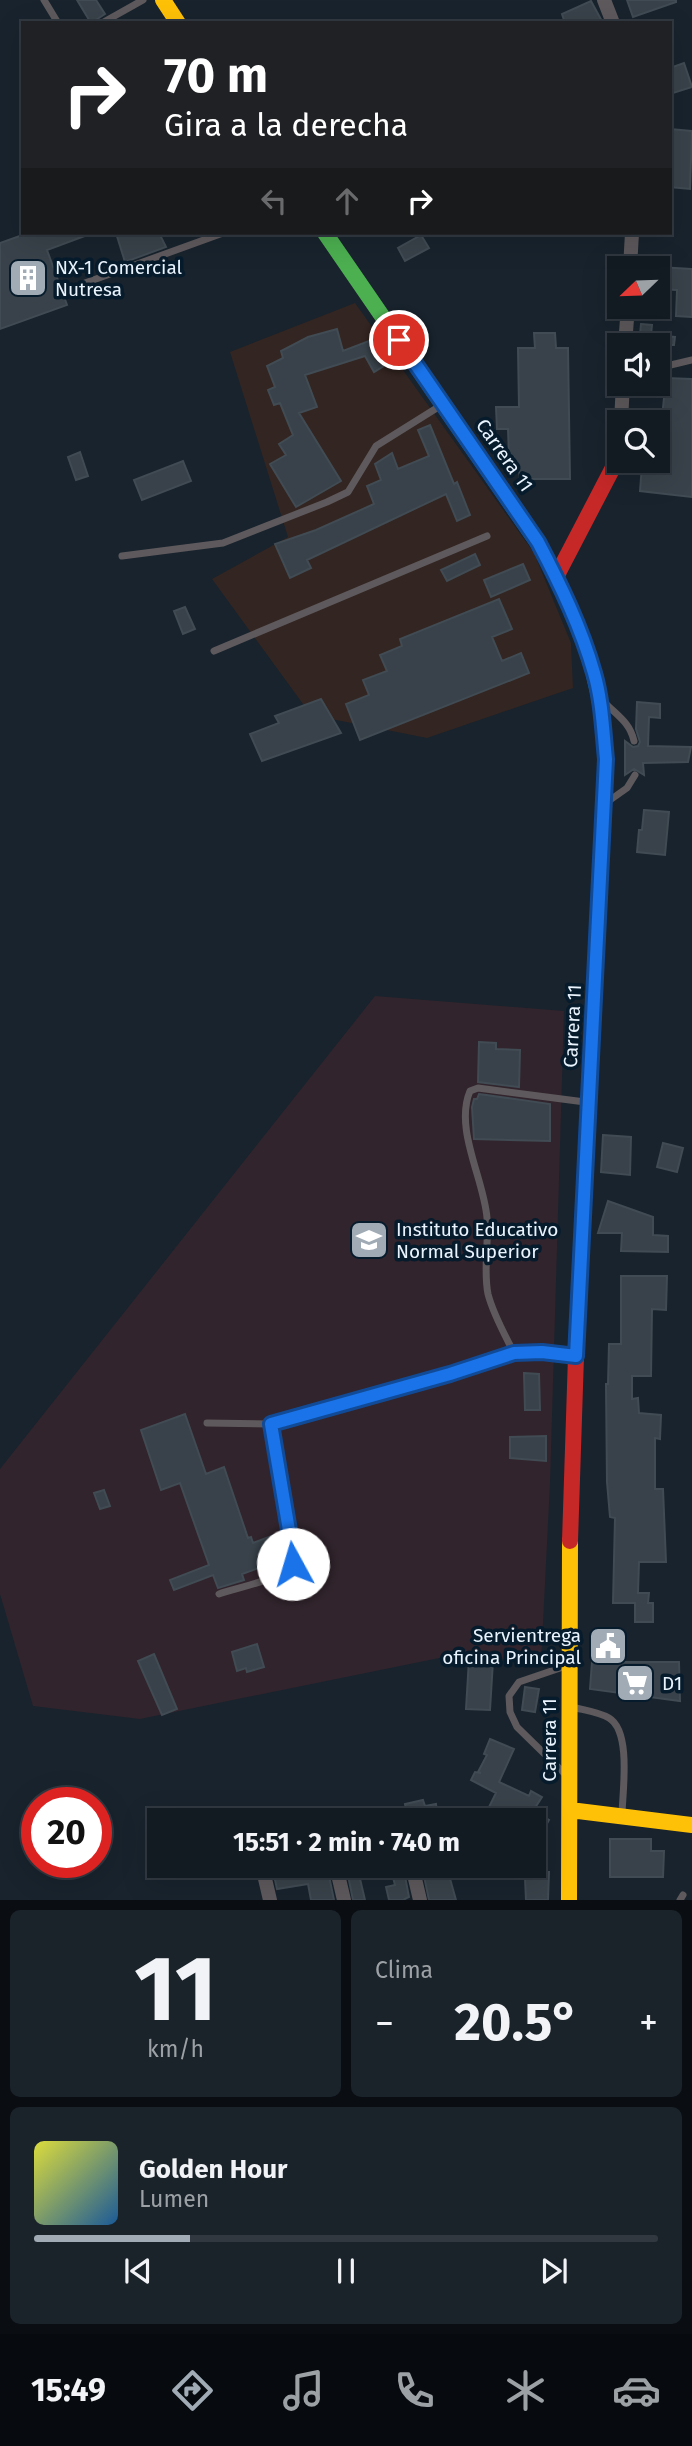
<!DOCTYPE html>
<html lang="es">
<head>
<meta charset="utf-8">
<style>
  :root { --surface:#121a22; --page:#1b232a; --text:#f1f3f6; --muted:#9ca1a5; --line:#313840; --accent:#a0abb5 }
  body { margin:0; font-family:"Fira Sans",sans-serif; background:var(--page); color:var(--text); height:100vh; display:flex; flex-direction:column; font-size:26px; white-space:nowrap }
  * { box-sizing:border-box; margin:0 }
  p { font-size:23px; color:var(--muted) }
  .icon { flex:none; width:38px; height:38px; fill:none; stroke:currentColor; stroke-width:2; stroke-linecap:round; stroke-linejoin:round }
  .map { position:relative; height:1900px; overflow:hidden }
  .details { display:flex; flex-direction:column; gap:10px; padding:10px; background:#0a0e13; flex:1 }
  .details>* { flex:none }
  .banner { position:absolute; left:21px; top:21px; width:651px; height:214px; border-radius:0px; box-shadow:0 7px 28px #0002,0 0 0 2px var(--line); background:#202124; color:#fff; overflow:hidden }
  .needle { width:46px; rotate:247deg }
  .buttons { position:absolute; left:607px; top:256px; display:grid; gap:14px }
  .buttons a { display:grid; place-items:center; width:63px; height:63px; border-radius:0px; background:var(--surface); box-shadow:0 7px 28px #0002,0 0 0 2px var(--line); font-size:35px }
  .speed { position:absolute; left:21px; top:1787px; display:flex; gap:14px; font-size:35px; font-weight:700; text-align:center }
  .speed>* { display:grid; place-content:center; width:91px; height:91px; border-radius:50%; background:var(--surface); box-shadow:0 7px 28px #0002,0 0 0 2px var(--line); line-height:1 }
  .speed .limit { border:10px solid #d22; background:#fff; color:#111 }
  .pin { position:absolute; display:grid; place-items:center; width:60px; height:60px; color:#fff; margin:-30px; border:4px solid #fff; border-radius:50%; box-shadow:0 2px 7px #0007 }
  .me { position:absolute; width:77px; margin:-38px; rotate:354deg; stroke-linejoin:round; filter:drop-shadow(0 0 5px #0008) }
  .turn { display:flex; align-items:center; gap:24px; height:147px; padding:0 28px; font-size:32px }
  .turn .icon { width:91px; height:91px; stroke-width:2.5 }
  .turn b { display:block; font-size:49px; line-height:60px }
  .lanes { display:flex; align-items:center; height:66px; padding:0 28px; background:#0003; justify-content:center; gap:35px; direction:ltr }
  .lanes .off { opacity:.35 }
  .big { font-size:52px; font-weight:700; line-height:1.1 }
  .details .widget { flex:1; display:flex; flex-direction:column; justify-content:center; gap:10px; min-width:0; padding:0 24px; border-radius:10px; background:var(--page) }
  .details .dial { align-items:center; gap:0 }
  .dial b { font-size:91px; line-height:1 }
  .song { display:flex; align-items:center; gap:21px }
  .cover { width:84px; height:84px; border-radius:10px; background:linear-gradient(135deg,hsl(60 70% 55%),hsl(210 70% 35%)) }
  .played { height:7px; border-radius:4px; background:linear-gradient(90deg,var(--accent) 25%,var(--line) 25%) }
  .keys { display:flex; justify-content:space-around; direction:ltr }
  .heat { display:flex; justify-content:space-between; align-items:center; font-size:38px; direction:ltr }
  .details .tiles { flex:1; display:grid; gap:10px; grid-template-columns:1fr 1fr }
  .widget:last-child { grid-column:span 2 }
  .trip { position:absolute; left:147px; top:1808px; width:399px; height:70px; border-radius:0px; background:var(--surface); box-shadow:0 7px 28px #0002,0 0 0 2px var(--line); font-weight:700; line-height:70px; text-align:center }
  .dock { display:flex; height:112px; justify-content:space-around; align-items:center; background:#070a0e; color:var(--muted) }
  .dock .icon { width:49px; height:49px }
  .dock .selected { color:var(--accent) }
  .dock b { font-size:32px; color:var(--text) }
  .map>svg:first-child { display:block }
  .industrial { fill:#332521 }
  .education { fill:#31242c }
  .building { fill:#39424a; stroke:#414b53; stroke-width:2 }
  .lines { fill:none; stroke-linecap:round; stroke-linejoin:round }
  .lane { stroke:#5e595c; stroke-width:7 }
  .street { stroke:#5e595c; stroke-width:14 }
  .fast { stroke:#4caf50; stroke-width:16 }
  .slow { stroke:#ffc107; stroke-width:16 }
  .jam { stroke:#c62828; stroke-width:16 }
  .route-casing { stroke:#114b97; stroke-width:18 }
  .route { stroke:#1a73e8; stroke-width:12 }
  .labels { text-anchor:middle; stroke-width:7; stroke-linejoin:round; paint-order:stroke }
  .poi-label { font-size:19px; fill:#eaf4fe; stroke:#061b2c; text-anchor:start }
  .street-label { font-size:19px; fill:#eaf4fe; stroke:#061b2c }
</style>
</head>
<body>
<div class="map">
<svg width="692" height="1900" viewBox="0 0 692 1900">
  <rect width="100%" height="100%" fill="#18232d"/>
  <path class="industrial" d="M 355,303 L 534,553 L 571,643 L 573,688 L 427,738 L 311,715 L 212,579 L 288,537 L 230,352 Z"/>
  <path class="education" d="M 375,996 L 564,1011 L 550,1484 L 541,1663 L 459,1654 L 140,1719 L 33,1706 L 0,1594 L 0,1469 Z"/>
  <path class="building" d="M 77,0 L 96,0 L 105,14 L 91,23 Z
    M 627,0 L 676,0 L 676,2 L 633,17 Z
    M 591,1 L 603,23 L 565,23 L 562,14 Z
    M 684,63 L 692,87 L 670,94 L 670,68 Z
    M 670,129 L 692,131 L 690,189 L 670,187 Z
    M 28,233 L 90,234 L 47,250 L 67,305 L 0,329 L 0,243 Z
    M 116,233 L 159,233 L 166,247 L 125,262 Z
    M 421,235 L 429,248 L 405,261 L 398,248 Z
    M 658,267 L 692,269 L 692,317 L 676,316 L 677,290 L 658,289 Z
    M 641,324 L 652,325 L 651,335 L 675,337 L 674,345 L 639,345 Z
    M 337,329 L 343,351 L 369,341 L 384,366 L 374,372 L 365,356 L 305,375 L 317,407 L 299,413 L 341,481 L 296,507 L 270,464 L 286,455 L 279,444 L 293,435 L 280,403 L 274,405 L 268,390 L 275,387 L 267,366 L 283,358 L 281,351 L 308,337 Z
    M 534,333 L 555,333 L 556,348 L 568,348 L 570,479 L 520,479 L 519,471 L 514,471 L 514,457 L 509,457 L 508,429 L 497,429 L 496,407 L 519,407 L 518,348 L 535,348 Z
    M 666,378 L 692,379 L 692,497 L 640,491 L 642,465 L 657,467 Z
    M 430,425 L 454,484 L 457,482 L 470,515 L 457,521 L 446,494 L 307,560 L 311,568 L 290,578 L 275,544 L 316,530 L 374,504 L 367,486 L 381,480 L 375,464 L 392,453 L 398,469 L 429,456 L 418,430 Z
    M 80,452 L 88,476 L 76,480 L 68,457 Z
    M 183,461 L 191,481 L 142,500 L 134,480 Z
    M 475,554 L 480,565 L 447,581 L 441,570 Z
    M 523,564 L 530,580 L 491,597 L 484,580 Z
    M 499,599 L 512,629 L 492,637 L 502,661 L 521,653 L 529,673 L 360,740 L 346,704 L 369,695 L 363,680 L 387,671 L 380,655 L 402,646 L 400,639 Z
    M 185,607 L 195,629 L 183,634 L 174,611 Z
    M 321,699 L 341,733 L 262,761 L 250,734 L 279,723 L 275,716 Z
    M 637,702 L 660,704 L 660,718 L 649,717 L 648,746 L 691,747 L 688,762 L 643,763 L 644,775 L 634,769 L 625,775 L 625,741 L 633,747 L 638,746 L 640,742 L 636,729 Z
    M 644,810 L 669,812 L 665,855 L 637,852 L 639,830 L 642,830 Z
    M 479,1042 L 496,1043 L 496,1049 L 520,1050 L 519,1087 L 478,1082 Z
    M 479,1094 L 550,1104 L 550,1141 L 474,1139 L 472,1107 L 474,1099 L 477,1099 Z
    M 603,1135 L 631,1137 L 630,1175 L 601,1172 Z
    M 663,1143 L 683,1148 L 677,1172 L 657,1167 Z
    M 608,1201 L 653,1217 L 653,1235 L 668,1236 L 668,1252 L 621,1251 L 622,1233 L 598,1233 Z
    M 621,1276 L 667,1276 L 666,1310 L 652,1309 L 651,1376 L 632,1376 L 632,1399 L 638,1398 L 639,1413 L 661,1415 L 660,1439 L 655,1438 L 655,1489 L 663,1489 L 666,1562 L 639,1562 L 638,1593 L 649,1593 L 648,1603 L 653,1603 L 653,1622 L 635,1622 L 635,1603 L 613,1603 L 615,1518 L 610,1517 L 607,1482 L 606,1384 L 608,1384 L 609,1344 L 621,1344 Z
    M 524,1373 L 539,1374 L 540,1410 L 525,1410 Z
    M 185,1414 L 206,1474 L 224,1467 L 248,1538 L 251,1537 L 253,1543 L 282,1532 L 285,1542 L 287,1558 L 242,1574 L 244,1580 L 218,1588 L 213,1575 L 174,1590 L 170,1580 L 209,1565 L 180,1483 L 161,1490 L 141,1430 Z
    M 546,1436 L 546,1461 L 510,1458 L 510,1437 Z
    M 104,1490 L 110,1506 L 100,1509 L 94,1493 Z
    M 257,1644 L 264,1667 L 247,1672 L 246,1668 L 237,1671 L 232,1652 Z
    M 154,1654 L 177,1709 L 162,1715 L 138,1661 Z
    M 469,1659 L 493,1661 L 490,1710 L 466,1709 Z
    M 592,1662 L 679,1662 L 680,1701 L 590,1689 Z
    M 525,1687 L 539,1689 L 535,1712 L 522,1710 Z
    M 490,1739 L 514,1749 L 499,1782 L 529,1796 L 531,1791 L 542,1797 L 533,1811 L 549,1820 L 542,1833 L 534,1829 L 534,1820 L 515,1820 L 489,1807 L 496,1793 L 471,1780 L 475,1772 L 481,1773 L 478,1772 L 487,1755 L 484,1754 Z
    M 423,1800 L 425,1806 L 436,1804 L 438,1820 L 377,1820 L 376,1815 L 406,1809 L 405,1804 Z
    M 610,1839 L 651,1839 L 651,1851 L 664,1851 L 663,1877 L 610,1877 Z
    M 272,1866 L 327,1866 L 334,1900 L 311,1900 L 308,1884 L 277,1889 Z
    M 346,1866 L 357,1866 L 365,1900 L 353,1900 Z
    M 390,1866 L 403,1866 L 409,1897 L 403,1900 L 389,1900 L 386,1887 L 395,1885 Z
    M 438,1866 L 441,1876 L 449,1875 L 456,1900 L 429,1900 L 422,1867 Z
    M 533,1872 L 549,1872 L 548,1900 L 526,1900 L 525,1878 L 533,1878 Z"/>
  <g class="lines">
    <path class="lane" d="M 44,0 L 58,23
      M 102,23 L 143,0
      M 85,283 L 223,233
      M 658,368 L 692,360
      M 122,556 L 223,543 L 327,502 L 348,492 L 376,446 L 440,406
      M 214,651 L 487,536
      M 606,704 C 618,716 630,723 634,741
      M 610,800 L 627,788 L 635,775
      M 514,1353 C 505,1335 493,1314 488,1294 C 483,1270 489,1242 487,1218 C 484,1179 454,1129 470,1091 L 478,1088 L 585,1102
      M 207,1423 L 271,1424
      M 219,1594 C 237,1588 274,1580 288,1570 C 293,1566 293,1560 293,1554 L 271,1424 L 450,1374 L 514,1353 L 542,1352 L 574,1356
      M 572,1707 C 583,1710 599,1712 609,1718 C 631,1731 623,1789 622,1813
      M 565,1774 L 517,1727 L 510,1712 L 509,1696 L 519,1682 L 566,1666
      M 680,1900 L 683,1895"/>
    <path class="street" d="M 604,0 L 613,23
      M 630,268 L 632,233
      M 625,345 L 628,306
      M 621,422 L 623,383
      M 262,1866 L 270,1900
      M 336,1866 L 344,1900
      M 412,1866 L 420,1900"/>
    <path class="fast" d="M 325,233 L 538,543 C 567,597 594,653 602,715"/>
    <path class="slow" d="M 163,0 L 178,23
      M 589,1100 L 606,759 L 602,715
      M 570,1810 L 692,1825
      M 569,1900 L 570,1541"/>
    <path class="jam" d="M 556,577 L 619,456 L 620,446
      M 570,1541 L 576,1356 L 589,1100"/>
  </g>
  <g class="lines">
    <defs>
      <path id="route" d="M 293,1564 L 293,1554 L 271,1424 L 450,1374 L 514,1353 L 542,1352 L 576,1356 L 606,759 C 603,730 602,700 594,673 C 581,627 560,584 538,542 L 399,340"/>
    </defs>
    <use href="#route" class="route-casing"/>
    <use href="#route" class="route"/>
  </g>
  <defs>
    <symbol id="building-square" viewBox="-11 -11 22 22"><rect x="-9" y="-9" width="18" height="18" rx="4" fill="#a0abb5" stroke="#061b2c"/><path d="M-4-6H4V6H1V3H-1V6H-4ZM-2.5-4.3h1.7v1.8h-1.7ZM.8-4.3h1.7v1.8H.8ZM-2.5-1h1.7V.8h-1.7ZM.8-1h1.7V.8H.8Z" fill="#fff"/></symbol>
    <symbol id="school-square" viewBox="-11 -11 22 22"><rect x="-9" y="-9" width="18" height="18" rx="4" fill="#a0abb5" stroke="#061b2c"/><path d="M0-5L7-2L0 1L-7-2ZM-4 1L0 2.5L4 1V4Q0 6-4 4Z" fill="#fff"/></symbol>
    <symbol id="civic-square" viewBox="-11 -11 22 22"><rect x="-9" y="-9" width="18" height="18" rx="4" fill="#a0abb5" stroke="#061b2c"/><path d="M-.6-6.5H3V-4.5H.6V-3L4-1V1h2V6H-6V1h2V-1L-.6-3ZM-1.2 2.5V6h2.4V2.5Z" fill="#fff"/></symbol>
    <symbol id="supermarket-square" viewBox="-11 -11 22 22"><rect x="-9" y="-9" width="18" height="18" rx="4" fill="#a0abb5" stroke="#061b2c"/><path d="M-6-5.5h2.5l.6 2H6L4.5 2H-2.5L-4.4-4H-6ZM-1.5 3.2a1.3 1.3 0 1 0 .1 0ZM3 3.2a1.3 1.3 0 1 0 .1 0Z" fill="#fff"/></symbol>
  </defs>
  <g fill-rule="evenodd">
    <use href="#building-square" x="6" y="256" width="44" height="44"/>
    <use href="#school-square" x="347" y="1218" width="44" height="44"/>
    <use href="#civic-square" x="586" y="1624" width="44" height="44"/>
    <use href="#supermarket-square" x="613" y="1661" width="44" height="44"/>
  </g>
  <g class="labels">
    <g class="poi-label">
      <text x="55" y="274">NX-1 Comercial<tspan x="55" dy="22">Nutresa</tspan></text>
      <text x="396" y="1236">Instituto Educativo<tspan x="396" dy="22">Normal Superior</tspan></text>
      <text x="581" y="1642" text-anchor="end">Servientrega<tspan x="581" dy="22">oficina Principal</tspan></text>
      <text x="662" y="1690">D1</text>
    </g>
    <g class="street-label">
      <text transform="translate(505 455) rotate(55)" y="7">Carrera 11</text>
      <text transform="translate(572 1026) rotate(-87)" y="7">Carrera 11</text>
      <text transform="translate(549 1740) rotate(-90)" y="7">Carrera 11</text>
    </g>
  </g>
</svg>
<div class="buttons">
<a><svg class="needle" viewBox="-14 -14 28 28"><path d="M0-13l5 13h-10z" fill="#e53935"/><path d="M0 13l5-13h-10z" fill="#9ca1a5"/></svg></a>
<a><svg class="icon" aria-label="sound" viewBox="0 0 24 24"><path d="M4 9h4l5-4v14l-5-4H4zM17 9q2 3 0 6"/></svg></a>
<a><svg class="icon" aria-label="search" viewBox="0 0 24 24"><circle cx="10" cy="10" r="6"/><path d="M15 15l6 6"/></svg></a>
</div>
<div class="speed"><div class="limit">20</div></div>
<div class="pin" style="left:399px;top:340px;background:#d93025"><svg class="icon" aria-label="arrive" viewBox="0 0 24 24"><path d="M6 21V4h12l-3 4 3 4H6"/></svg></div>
<svg class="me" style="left:293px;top:1564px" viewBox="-20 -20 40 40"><circle r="19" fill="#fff"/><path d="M0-13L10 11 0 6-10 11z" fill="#1a73e8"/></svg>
<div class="trip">15:51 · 2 min · 740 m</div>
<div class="banner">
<div class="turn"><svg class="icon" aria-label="right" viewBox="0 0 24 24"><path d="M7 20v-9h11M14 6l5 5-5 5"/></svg><div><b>70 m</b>Gira a la derecha</div></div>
<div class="lanes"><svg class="icon off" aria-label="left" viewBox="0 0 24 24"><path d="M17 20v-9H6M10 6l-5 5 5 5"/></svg><svg class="icon off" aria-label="ahead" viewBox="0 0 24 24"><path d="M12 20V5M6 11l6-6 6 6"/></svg><svg class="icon" aria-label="right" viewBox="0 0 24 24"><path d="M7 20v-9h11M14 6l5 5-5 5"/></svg></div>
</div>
</div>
<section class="details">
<div class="tiles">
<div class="widget dial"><b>11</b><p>km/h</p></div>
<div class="widget"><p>Clima</p>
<div class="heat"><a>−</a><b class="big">20.5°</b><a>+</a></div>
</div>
<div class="widget">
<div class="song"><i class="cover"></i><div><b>Golden Hour</b><p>Lumen</p></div></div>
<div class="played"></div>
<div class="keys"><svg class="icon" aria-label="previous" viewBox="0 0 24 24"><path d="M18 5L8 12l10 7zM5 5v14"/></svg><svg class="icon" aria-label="pause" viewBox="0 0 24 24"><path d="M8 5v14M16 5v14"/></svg><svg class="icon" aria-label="next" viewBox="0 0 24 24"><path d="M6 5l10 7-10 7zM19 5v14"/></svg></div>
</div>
</div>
</section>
<nav class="dock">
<b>15:49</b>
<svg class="icon selected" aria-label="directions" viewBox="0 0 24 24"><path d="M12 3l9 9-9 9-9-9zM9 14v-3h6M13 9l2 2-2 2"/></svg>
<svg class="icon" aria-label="music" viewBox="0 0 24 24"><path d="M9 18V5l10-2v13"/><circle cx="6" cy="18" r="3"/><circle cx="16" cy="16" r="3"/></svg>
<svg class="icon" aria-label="phone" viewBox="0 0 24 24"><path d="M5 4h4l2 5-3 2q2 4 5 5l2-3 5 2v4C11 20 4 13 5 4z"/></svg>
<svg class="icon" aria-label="climate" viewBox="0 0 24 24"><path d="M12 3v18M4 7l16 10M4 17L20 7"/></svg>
<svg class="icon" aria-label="car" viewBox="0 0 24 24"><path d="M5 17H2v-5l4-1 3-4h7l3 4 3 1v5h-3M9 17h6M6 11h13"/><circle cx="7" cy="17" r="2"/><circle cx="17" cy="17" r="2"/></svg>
</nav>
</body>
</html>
